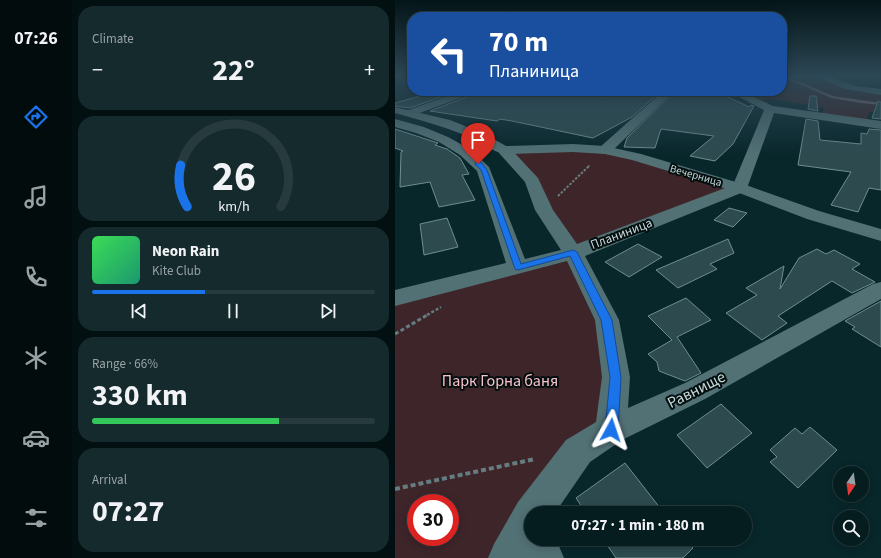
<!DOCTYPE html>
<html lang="en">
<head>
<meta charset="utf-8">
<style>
  :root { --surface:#061d20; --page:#142a2d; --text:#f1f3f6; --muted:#98a2a5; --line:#273b3e; --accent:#1a73e8 }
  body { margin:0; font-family:"Source Sans 3",sans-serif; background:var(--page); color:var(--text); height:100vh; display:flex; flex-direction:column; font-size:15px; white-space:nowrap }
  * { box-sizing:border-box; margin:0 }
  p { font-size:13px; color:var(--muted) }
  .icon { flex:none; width:22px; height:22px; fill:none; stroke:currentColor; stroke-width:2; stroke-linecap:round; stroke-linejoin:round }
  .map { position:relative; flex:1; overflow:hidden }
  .side { display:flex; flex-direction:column; gap:6px; padding:6px; background:#031012; width:323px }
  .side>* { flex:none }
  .banner { position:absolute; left:12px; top:12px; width:380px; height:84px; border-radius:16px; box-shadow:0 2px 10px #0003,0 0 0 1px var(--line); background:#1a4fa0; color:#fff; overflow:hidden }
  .needle { width:26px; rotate:193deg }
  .buttons { position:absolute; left:438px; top:466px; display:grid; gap:8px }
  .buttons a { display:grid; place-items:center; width:36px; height:36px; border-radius:50%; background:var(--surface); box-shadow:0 2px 10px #0003,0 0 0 1px var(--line); font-size:20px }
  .speed { position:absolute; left:12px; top:494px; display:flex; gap:8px; font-size:20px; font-weight:700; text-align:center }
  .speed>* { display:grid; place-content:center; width:52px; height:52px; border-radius:50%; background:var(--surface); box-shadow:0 2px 10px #0003,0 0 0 1px var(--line); line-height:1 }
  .speed .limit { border:6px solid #d22; background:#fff; color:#111 }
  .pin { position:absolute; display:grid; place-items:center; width:34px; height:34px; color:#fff; margin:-41px -17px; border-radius:50% 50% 50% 0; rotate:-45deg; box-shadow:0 0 4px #0007 }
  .pin .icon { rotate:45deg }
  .me { position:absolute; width:44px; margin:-22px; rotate:5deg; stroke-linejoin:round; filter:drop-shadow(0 0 3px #0008) }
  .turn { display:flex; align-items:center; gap:14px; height:84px; padding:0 16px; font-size:18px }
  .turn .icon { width:52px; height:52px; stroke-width:2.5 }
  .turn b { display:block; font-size:28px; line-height:34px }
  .big { font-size:30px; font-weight:700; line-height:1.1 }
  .side .card { flex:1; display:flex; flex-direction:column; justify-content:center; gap:6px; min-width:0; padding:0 14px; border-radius:16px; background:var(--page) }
  .side .dial { align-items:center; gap:0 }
  .dial svg { height:104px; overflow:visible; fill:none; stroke:var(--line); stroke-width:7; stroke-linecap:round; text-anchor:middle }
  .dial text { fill:var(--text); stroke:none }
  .song { display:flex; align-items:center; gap:12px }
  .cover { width:48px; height:48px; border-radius:6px; background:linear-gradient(135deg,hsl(130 70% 55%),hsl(160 70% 35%)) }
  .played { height:4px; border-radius:2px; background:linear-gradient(90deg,var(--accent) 40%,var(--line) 40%) }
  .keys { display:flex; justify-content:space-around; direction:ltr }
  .heat { display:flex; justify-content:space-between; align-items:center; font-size:22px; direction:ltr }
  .charge { height:6px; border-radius:3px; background:linear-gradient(90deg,#34c759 66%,var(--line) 0) }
  .trip { position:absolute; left:129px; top:506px; width:228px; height:40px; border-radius:20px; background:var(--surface); box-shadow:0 2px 10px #0003,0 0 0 1px var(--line); font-weight:700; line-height:40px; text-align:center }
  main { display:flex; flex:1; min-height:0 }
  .dock { display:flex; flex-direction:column; width:72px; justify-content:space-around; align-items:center; background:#020c0d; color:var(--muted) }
  .dock .icon { width:28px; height:28px }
  .dock .on { color:var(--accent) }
  .dock b { font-size:18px; color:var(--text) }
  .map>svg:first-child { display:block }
  .green { fill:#3e252a; fill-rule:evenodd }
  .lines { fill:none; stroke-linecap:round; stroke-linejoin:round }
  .stream { fill:#806a70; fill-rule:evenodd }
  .building { fill:#2d4b4f; stroke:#6e8e92 }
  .path-far4 { stroke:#657d80; stroke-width:1.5; stroke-dasharray:2 1; stroke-linecap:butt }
  .path-far3 { stroke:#657d80; stroke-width:2; stroke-dasharray:2.5 1.5; stroke-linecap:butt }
  .path-far2 { stroke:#657d80; stroke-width:2.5; stroke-dasharray:3 2; stroke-linecap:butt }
  .path-far1 { stroke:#657d80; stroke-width:3; stroke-dasharray:4 2.5; stroke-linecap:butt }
  .path { stroke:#657d80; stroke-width:4; stroke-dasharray:5 3; stroke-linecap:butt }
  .street { fill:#527175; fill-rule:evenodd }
  .secondary { fill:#527175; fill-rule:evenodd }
  .route { fill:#1a73e8; stroke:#114b97 }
  .labels { text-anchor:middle; stroke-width:4; stroke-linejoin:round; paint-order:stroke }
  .far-street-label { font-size:11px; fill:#c7d8da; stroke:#030e0f }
  .street-label { font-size:13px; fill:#c7d8da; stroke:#030e0f }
  .near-park-label { font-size:16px; fill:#fcc0ca; stroke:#030e0f }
  .near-street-label { font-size:16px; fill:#c7d8da; stroke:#030e0f }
</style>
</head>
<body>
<main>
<nav class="dock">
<b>07:26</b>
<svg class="icon on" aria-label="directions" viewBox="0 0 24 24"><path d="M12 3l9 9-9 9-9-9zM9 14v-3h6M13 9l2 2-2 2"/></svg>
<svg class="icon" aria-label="music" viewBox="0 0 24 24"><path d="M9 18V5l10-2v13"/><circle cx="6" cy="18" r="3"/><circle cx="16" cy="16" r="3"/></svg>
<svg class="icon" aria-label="phone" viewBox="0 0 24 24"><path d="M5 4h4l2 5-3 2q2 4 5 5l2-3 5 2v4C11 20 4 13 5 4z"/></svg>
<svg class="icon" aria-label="climate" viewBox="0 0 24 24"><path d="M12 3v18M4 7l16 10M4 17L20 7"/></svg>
<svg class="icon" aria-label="car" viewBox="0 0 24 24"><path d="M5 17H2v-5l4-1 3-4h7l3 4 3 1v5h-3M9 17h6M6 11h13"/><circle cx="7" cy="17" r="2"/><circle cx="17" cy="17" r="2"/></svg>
<svg class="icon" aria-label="filters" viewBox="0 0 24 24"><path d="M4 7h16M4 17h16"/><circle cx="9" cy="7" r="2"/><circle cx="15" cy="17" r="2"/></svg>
</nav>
<section class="side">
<div class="card"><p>Climate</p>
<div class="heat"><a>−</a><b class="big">22°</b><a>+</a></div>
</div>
<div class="card dial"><svg viewBox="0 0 100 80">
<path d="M14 69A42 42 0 1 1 86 69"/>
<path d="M14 69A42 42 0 0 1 9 37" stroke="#1a73e8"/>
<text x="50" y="56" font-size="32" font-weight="700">26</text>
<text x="50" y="72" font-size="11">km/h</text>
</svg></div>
<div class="card">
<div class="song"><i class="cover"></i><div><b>Neon Rain</b><p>Kite Club</p></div></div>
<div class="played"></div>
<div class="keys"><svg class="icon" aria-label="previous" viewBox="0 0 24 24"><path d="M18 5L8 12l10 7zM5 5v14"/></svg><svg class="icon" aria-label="pause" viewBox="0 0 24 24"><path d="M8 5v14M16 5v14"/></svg><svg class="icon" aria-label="next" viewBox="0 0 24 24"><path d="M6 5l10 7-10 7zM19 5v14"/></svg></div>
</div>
<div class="card"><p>Range · 66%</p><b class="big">330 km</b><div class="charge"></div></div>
<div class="card"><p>Arrival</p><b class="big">07:27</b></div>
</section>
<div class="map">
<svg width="486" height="558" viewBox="0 0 486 558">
  <rect width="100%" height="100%" fill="#08272b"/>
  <path class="green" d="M 387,76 L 419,76 L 456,90 L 486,93 L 486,113 L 474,112 L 472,121 L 426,114 L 430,108 L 390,101 L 376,99 L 363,100 L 343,91 L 387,91 Z
    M 109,150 L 210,150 L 345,188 L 178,253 L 212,320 L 216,430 L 136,513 L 136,539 L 149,558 L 0,558 L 0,298 L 178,252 ZM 21,503 L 55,503 L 55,537 L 21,537 Z"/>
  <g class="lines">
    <path class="stream" d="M 387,76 L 391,76 L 438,96 L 486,103 L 486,105 L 466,103 L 436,98 Z"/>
  </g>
  <path class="building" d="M 42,91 L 54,94 L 15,108 L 0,106 L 0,103 Z
    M 87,91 L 149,91 L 208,97 L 212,94 L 223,95 L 228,91 L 266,91 L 237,117 L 198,138 L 117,121 L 105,119 L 102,121 L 35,111 Z
    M 280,91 L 327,94 L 354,107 L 356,105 L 359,106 L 338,144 L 320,161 L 295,156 L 319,136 L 266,129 L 260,148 L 229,147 L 232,138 Z
    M 415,96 L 421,96 L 423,111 L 413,109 Z
    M 483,101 L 486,102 L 486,119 L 477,118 Z
    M 411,119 L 423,121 L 425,140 L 466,144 L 466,133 L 472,134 L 474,129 L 486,130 L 486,190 L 474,188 L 463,212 L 436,205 L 456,172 L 403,165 Z
    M 0,129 L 43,143 L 40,145 L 52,149 L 65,158 L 74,174 L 67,175 L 80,200 L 44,207 L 35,182 L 5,187 L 6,152 L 8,151 L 0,148 Z
    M 334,208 L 352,213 L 338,227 L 319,220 Z
    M 52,218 L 63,247 L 29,255 L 25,224 Z
    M 333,239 L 339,253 L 315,264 L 322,269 L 283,288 L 261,270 Z
    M 243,244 L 267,257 L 234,277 L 210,262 Z
    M 422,249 L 431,254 L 439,250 L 465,264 L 457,269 L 480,282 L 457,293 L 437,281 L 383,316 L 392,323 L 367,340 L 331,313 L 362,295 L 351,288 L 389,266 L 385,289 L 404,258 Z
    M 291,298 L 316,320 L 282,337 L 306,373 L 290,381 L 264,371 L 262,362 L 253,354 L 277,340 L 253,316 Z
    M 486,301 L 486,347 L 457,329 L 460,327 L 450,321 Z
    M 326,404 L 357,433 L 312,468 L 282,435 Z
    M 415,427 L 442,450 L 403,488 L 375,462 L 382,457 L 375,450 L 400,428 L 407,434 Z
    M 230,463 L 269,513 L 191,513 L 181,498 Z
    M 208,539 L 290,539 L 298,548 L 288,558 L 221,558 Z"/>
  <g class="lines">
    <path class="path-far4" d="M 193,167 L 195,165"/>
    <path class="path-far3" d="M 163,196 L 194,166"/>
    <path class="path-far2" d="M 32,315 L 46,307"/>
    <path class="path-far1" d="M 0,334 L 34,314"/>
    <path class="path" d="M 0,489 L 140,459"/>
    <path class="street" d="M 419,76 L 432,76 L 461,86 L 486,89 L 486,95 L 450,89 Z
      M 66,91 L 80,91 L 79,93 L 19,115 L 11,115 L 9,113 L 11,111 Z
      M 268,91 L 279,91 L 215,153 L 210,154 L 205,153 L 203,150 L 205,147 Z
      M 333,91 L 346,91 L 378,106 L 486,121 L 486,129 L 379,113 L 351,191 L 190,256 L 224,320 L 235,377 L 233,408 L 290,383 L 478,284 L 486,282 L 486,299 L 310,399 L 227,440 L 195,462 L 160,513 L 136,513 L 136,539 L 161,539 L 169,558 L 93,558 L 99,544 L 123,502 L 171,440 L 201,422 L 207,377 L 200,320 L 172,261 L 0,306 L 0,290 L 111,263 L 82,171 L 65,155 L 44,142 L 21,133 L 0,127 L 0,119 L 29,127 L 53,137 L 75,149 L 94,167 L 130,259 L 166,250 L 140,210 L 130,182 L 104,153 L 102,150 L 104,147 L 109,146 L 114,147 L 143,178 L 158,210 L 182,244 L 338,185 L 369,110 Z"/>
    <path class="secondary" d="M 0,107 L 55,120 L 90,134 L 111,146 L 178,144 L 210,146 L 246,154 L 351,185 L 424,211 L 486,229 L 486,241 L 412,219 L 339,191 L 237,160 L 210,154 L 178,152 L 109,154 C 96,151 85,141 72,136 C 48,126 25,120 0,113 Z"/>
  </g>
  <linearGradient id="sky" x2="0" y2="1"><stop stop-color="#041518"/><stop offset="0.49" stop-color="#2c4755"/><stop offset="1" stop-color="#2c4755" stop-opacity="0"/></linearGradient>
  <rect width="486" height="155" fill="url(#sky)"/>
  <path class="route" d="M 81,162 L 86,162 L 92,170 L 126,264 L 178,250 L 182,252 L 217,320 L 226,377 L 223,430 L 221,434 L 216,436 L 212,434 L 210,430 L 215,377 L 206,320 L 175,256 L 123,270 L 120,269 L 86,170 L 80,164 Z"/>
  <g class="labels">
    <g class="far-street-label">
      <text transform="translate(301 175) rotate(16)" y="4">Вечерница</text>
    </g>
    <g class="street-label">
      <text transform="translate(226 233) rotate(-21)" y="5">Планиница</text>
    </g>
    <g class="near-park-label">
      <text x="105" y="386">Парк Горна баня</text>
    </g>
    <g class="near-street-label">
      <text transform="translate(301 389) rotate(-27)" y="6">Равнище</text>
    </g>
  </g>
</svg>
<div class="buttons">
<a><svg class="needle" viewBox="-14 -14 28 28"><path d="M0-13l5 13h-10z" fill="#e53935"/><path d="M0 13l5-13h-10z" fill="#98a2a5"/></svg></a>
<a><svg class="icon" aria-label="search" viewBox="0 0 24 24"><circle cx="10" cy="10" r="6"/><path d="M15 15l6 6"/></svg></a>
</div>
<div class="speed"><div class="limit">30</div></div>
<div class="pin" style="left:83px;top:164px;background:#d93025"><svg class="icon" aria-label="arrive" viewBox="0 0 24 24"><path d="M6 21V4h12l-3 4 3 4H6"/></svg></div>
<svg class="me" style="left:216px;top:430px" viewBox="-20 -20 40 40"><path d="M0-17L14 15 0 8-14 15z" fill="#1a73e8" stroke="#fff" stroke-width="4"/></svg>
<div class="trip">07:27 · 1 min · 180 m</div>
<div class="banner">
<div class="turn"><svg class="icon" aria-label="left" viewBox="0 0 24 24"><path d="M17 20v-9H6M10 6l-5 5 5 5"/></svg><div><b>70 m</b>Планиница</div></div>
</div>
</div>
</main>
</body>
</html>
